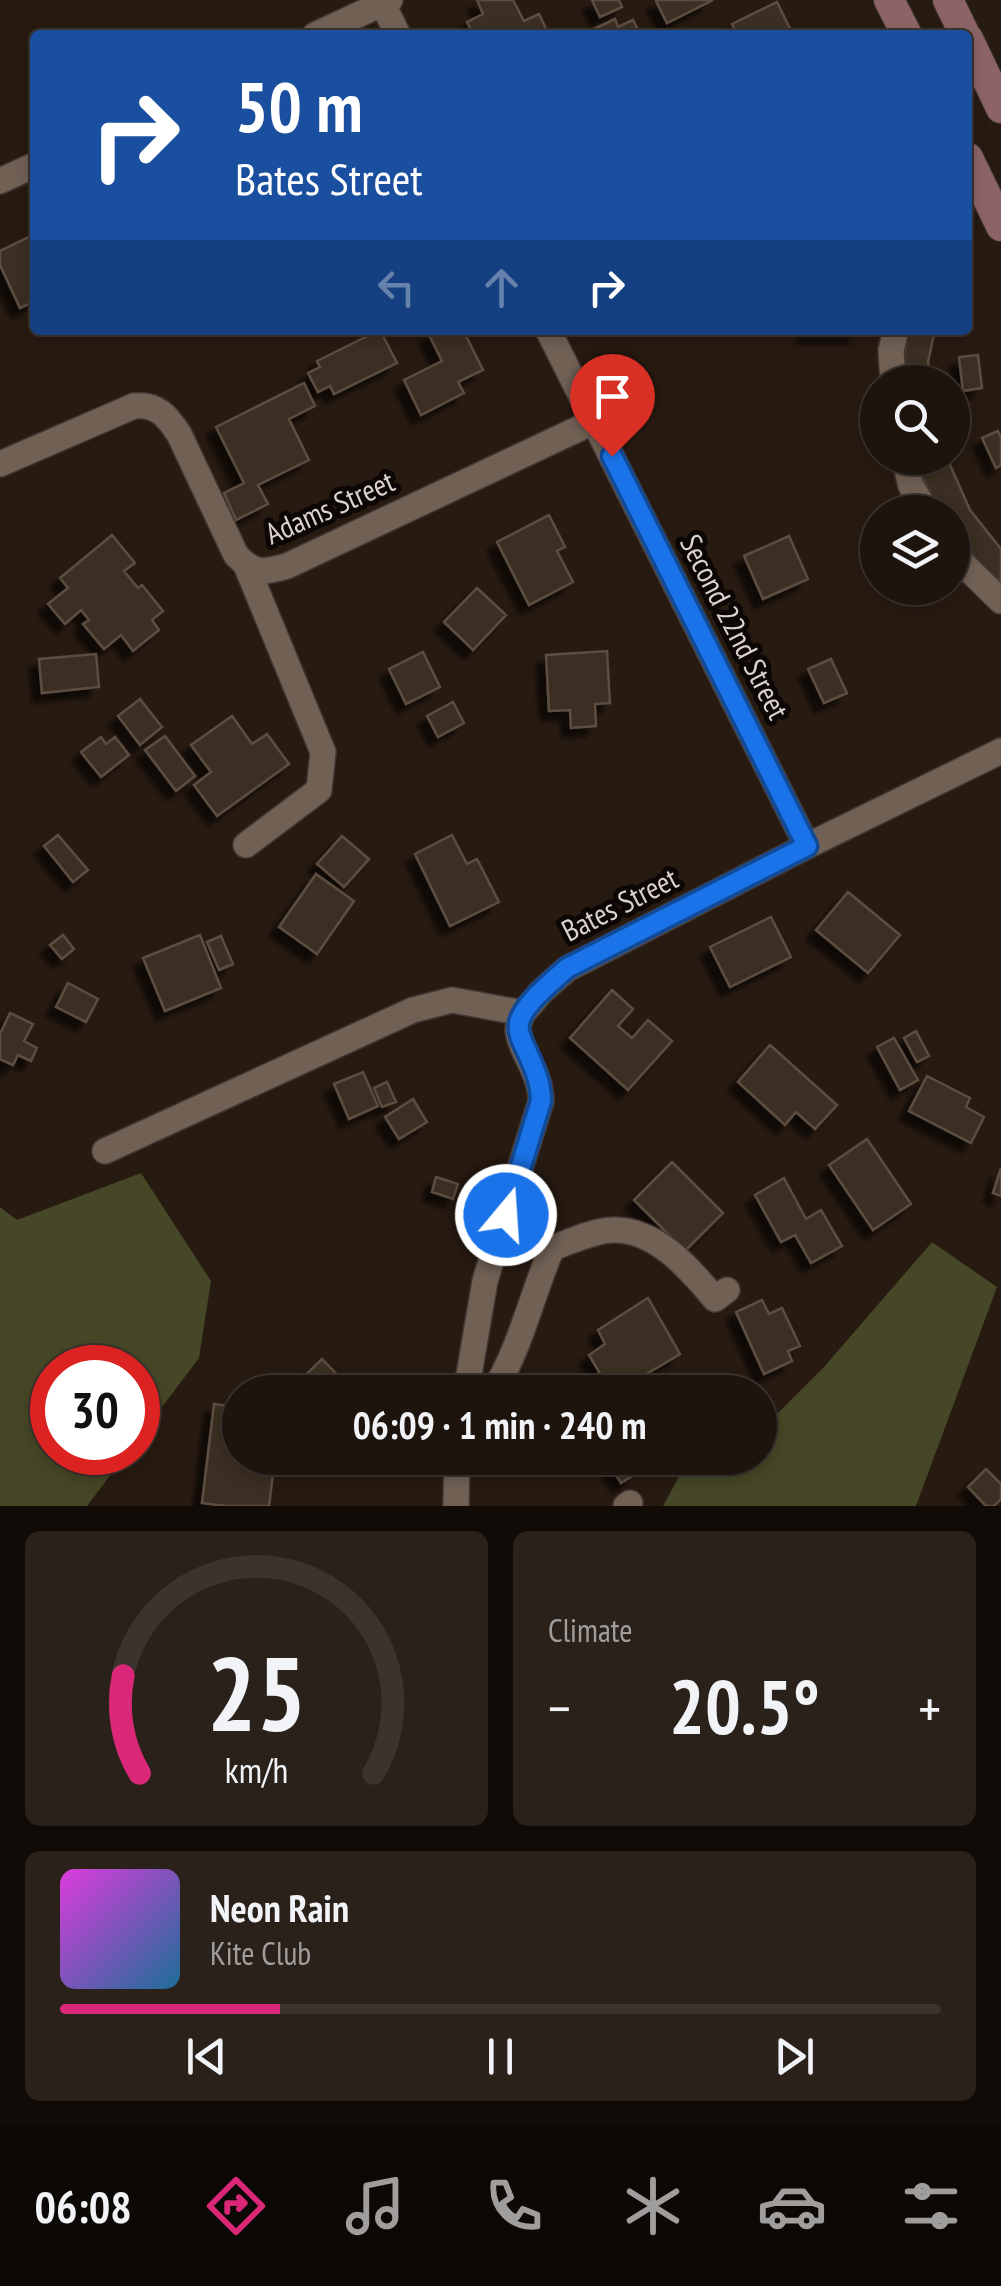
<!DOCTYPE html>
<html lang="en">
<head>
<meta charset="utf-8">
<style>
  :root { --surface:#1d140d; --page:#2a211b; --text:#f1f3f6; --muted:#a09e9d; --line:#3b332e; --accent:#db2777 }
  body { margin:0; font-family:"PT Sans Narrow",sans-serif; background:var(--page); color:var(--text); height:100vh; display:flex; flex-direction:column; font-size:38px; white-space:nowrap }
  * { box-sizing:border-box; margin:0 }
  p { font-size:32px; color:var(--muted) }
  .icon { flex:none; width:55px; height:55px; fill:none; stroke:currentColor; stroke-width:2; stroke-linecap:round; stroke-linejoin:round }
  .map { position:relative; height:1506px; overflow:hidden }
  .details { display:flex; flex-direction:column; gap:25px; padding:25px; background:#100b07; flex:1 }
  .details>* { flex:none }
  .hud { position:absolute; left:30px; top:30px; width:942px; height:305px; border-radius:10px; box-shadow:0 5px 15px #0003,0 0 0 2px var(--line); background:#1a4fa0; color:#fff; overflow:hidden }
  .tools { position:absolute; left:860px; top:365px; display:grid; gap:20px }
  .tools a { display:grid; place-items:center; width:110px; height:110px; border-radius:50%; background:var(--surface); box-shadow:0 5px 15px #0003,0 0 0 2px var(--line); font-size:50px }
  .speed { position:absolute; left:30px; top:1345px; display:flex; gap:20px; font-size:50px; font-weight:700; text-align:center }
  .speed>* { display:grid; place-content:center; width:130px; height:130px; border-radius:50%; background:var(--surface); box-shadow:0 5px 15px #0003,0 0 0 2px var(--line); line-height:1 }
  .speed .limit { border:15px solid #d22; background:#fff; color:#111 }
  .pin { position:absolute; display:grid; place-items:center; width:85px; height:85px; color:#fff; margin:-102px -42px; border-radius:50% 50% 50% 0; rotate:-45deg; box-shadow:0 0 10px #0007 }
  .pin .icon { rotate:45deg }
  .me { position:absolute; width:110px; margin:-55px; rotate:18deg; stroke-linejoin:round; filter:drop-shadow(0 0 8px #0008) }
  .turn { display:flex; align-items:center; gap:35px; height:210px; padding:0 40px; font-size:45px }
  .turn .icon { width:130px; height:130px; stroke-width:2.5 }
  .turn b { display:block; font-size:70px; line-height:85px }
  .lanes { display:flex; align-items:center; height:95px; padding:0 40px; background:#0003; justify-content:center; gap:50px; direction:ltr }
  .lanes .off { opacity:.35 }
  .big { font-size:75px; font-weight:600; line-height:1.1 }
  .details .tile { flex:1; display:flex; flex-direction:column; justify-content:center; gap:15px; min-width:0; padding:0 35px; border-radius:15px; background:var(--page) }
  .details .dial { align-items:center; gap:0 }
  .dial svg { height:260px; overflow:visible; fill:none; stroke:var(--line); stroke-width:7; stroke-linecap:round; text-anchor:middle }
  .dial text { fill:var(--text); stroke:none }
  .song { display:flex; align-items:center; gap:30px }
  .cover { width:120px; height:120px; border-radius:15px; background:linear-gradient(135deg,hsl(300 70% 55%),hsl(200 70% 35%)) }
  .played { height:10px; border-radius:5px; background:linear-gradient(90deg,var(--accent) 25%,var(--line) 25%) }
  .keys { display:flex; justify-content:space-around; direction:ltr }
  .heat { display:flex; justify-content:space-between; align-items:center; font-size:55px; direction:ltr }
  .details .tiles { flex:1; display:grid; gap:25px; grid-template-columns:1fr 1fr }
  .tile:last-child { grid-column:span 2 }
  .trip { position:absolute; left:222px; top:1375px; width:555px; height:100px; border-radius:50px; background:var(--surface); box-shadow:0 5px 15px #0003,0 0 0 2px var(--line); font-weight:600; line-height:100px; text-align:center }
  .tab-bar { display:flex; height:160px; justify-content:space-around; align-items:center; background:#0c0805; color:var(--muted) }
  .tab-bar .icon { width:70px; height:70px }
  .tab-bar .active { color:var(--accent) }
  .tab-bar b { font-size:45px; color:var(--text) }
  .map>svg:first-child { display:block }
  .forest { fill:#454726 }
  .building { fill:#3b2f22; stroke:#5b4e41; stroke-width:2.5; filter:url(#shadow) }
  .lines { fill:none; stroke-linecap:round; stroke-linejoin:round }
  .street-casing { stroke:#413632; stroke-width:28 }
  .secondary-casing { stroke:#413632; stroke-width:32 }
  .street { stroke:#716155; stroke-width:25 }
  .secondary { stroke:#8c6465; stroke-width:30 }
  .route-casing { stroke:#114b97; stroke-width:25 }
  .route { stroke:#1a73e8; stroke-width:18 }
  .labels { text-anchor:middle; stroke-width:10; stroke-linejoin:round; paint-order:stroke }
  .street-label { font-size:30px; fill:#dbd2cc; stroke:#0c0704 }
</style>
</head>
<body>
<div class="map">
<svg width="1001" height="1506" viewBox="0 0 1001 1506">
  <defs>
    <filter id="shadow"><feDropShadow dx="-9" dy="9" stdDeviation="2.5" flood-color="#0009"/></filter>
  </defs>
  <rect width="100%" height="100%" fill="#271a11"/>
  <path class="forest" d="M 141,1173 L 211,1281 L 199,1358 L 138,1439 L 138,1368 L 52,1368 L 52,1452 L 127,1453 L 87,1506 L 0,1506 L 0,1207 L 17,1220 Z
    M 932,1242 L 997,1287 L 916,1506 L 663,1506 L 689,1458 L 760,1458 L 760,1431 L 824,1367 Z"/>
  <path class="building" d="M 477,0 L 513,0 L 524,21 L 539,14 L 549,35 L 474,35 L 467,22 L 483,14 Z
    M 592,0 L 619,0 L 622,7 L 600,17 Z
    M 658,0 L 713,0 L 667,23 L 656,1 Z
    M 777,2 L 793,35 L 737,35 L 732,24 Z
    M 615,19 L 618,27 L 633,20 L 640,34 L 596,35 L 594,29 Z
    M 35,234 L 35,301 L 20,308 L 0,265 L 0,251 Z
    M 380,330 L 397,363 L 334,394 L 330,386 L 318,392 L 308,373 L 320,367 L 317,361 Z
    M 438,330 L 463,330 L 483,370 L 458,382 L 464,393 L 421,415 L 404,380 L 442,361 L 429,335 Z
    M 806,330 L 857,330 L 857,334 L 806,334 Z
    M 908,330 L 935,330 L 928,362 L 931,382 L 904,382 L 904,355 Z
    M 978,355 L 982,388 L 963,391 L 959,357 Z
    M 304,383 L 315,406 L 289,419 L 309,460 L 258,485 L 268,504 L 236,520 L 224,493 L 244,483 L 216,427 Z
    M 998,431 L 1001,438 L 1001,465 L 996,468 L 982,438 Z
    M 916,458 L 947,458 L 970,510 L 1001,549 L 1001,582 L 983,567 L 952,531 L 952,512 L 940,512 L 919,471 Z
    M 549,515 L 565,547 L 557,551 L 573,582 L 529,605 L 497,542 Z
    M 112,535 L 135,563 L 124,571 L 138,588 L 142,585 L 163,611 L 152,620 L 159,630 L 133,651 L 121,635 L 104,649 L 83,624 L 89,620 L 81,610 L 65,624 L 48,604 L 68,588 L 60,578 Z
    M 789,536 L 808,579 L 763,599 L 744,556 Z
    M 477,588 L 506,615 L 473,650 L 444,622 Z
    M 607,651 L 610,703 L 595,704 L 596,726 L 571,728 L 570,710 L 549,711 L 546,655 Z
    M 423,652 L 440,687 L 406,704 L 389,669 Z
    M 96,654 L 99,687 L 42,693 L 39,659 Z
    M 831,659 L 847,693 L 824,703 L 808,669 Z
    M 140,699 L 162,727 L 140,745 L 118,716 Z
    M 453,702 L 464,723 L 438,737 L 427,716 Z
    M 232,716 L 252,744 L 267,734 L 289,764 L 217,816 L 194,785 L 211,772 L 191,745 Z
    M 165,736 L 195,776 L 176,791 L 145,750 Z
    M 101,737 L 106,744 L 115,737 L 129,755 L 101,777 L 81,752 Z
    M 58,835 L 88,870 L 73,882 L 44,846 Z
    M 452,835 L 467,864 L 477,859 L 499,902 L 450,926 L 415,854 Z
    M 342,836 L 369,859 L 344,887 L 317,864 Z
    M 316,874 L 354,901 L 317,954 L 279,927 Z
    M 848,892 L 900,935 L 868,973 L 816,930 Z
    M 771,917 L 791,957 L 730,987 L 710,947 Z
    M 63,935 L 74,949 L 62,959 L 50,945 Z
    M 200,935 L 221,988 L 165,1011 L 143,958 Z
    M 221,936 L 233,964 L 219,970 L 207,942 Z
    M 68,983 L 98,999 L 86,1022 L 56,1007 Z
    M 612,990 L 633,1009 L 618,1026 L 632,1038 L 648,1020 L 672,1041 L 628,1090 L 570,1038 Z
    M 10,1013 L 33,1024 L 24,1041 L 37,1048 L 31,1061 L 18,1055 L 13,1065 L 0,1059 L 0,1034 Z
    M 916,1031 L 929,1056 L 917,1062 L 904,1038 Z
    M 894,1038 L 918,1080 L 900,1090 L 877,1047 Z
    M 770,1045 L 837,1105 L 815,1129 L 796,1112 L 785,1125 L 738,1082 Z
    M 363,1072 L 378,1106 L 349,1119 L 334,1084 Z
    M 927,1076 L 970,1098 L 966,1107 L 984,1117 L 971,1143 L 909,1111 Z
    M 387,1082 L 396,1102 L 382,1107 L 374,1088 Z
    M 413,1099 L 427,1122 L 399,1139 L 385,1117 Z
    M 867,1139 L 911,1204 L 873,1230 L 829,1165 Z
    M 672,1162 L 723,1213 L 685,1251 L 634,1200 Z
    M 1001,1168 L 1001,1196 L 993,1193 Z
    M 436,1177 L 458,1184 L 453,1199 L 432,1192 Z
    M 784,1178 L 806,1219 L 821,1210 L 842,1246 L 811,1263 L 795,1235 L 781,1242 L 755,1195 Z
    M 648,1298 L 680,1354 L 616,1392 L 611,1392 L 589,1355 L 605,1344 L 598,1330 Z
    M 762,1300 L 769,1314 L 782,1308 L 800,1346 L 788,1351 L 792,1361 L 764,1374 L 736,1312 Z
    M 322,1359 L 354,1392 L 294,1392 L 291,1389 Z
    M 679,1374 L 690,1392 L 651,1392 Z
    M 214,1404 L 240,1407 L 240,1458 L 275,1458 L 269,1506 L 226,1506 L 202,1503 Z
    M 606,1458 L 625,1458 L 635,1474 L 621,1483 Z
    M 986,1469 L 1001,1484 L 1001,1499 L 994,1506 L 986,1506 L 968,1487 Z"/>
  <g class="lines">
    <defs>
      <path id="street" d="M 381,0 L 398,35
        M 315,35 L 390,0
        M 0,181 L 35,165
        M 548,330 L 807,846
        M 893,382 L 891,350 L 896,330
        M 904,458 L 911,486 L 927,512
        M 0,464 L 134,406 C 158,404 167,416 179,434 L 236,555 C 254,574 262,573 287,566 L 595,421
        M 952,551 L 961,562 L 1001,601
        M 246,845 L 319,790 L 323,752 L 246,565
        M 105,1151 L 413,1010 L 452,1000 L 523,1013 L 541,992 L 567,969 L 807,846 L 1001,751
        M 466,1392 L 485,1281 L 541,1101 C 541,1072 519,1050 518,1029 C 518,1023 521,1018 523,1013
        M 493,1392 C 520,1350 532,1294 552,1248 C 569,1242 596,1230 613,1230 C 656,1229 690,1269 715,1299 L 727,1290
        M 456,1506 L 457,1458
        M 626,1506 L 630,1503"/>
      <path id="secondary" d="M 889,0 L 907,35
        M 948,0 L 965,35
        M 968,39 L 1001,108
        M 968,158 L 1001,226"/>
    </defs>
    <use href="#street" class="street-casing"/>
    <use href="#secondary" class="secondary-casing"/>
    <use href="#street" class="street"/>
    <use href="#secondary" class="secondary"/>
  </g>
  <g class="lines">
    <defs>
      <path id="route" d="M 506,1215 L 541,1101 C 541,1083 535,1070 528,1054 C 524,1045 517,1034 519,1023 C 523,1004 553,981 567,968 L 807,846 L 612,456"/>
    </defs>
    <use href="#route" class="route-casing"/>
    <use href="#route" class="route"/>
  </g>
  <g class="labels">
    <g class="street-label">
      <text transform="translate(330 508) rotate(-24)" y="10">Adams Street</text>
      <text transform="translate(734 627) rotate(63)" y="10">Second 22nd Street</text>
      <text transform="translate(620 905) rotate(-27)" y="10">Bates Street</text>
    </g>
  </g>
</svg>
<div class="tools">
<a><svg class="icon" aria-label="search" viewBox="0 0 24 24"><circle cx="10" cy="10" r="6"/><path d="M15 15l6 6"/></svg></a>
<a><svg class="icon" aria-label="layers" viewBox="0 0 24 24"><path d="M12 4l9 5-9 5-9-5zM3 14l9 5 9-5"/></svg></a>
</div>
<div class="speed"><div class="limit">30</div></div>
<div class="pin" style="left:612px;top:456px;background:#d93025"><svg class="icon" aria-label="arrive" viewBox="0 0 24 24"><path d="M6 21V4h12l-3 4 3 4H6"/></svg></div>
<svg class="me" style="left:506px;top:1215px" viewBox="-20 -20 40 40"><circle r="17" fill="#1a73e8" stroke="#fff" stroke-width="3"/><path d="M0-11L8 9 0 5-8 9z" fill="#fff"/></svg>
<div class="trip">06:09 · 1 min · 240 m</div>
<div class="hud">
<div class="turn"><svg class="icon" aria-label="right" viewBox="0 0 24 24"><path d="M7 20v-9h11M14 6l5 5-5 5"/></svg><div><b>50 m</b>Bates Street</div></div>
<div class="lanes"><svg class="icon off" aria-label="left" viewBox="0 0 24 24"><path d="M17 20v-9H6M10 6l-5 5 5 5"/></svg><svg class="icon off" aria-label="ahead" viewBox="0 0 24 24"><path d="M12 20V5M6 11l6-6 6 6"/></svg><svg class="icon" aria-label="right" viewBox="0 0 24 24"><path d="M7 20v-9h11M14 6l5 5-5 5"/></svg></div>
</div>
</div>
<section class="details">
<div class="tiles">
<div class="tile dial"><svg viewBox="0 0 100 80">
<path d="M14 69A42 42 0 1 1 86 69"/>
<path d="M14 69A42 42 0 0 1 9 39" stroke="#db2777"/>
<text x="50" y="56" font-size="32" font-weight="700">25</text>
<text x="50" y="72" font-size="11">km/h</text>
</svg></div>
<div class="tile"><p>Climate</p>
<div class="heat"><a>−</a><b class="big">20.5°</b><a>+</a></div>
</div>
<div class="tile">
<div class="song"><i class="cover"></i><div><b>Neon Rain</b><p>Kite Club</p></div></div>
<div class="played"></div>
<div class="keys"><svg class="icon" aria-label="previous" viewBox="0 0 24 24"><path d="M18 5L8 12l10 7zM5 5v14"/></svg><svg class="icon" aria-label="pause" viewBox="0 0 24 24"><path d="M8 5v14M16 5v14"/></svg><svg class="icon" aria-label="next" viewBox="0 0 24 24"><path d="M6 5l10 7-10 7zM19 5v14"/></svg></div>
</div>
</div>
</section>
<nav class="tab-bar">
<b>06:08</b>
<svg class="icon active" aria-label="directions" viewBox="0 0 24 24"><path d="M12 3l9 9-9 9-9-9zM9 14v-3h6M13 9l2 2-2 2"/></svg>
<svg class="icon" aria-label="music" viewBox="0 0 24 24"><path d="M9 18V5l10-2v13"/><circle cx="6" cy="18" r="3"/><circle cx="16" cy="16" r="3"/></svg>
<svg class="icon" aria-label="phone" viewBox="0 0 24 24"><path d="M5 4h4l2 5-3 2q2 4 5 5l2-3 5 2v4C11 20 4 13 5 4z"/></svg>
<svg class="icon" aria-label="climate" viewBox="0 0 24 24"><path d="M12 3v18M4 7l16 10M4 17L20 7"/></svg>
<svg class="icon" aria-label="car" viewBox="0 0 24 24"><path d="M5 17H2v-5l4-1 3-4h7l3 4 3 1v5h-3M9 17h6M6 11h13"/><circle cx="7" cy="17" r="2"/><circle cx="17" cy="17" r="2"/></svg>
<svg class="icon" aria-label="filters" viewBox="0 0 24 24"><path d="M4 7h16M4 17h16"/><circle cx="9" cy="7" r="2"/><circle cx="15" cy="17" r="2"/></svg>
</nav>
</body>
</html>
